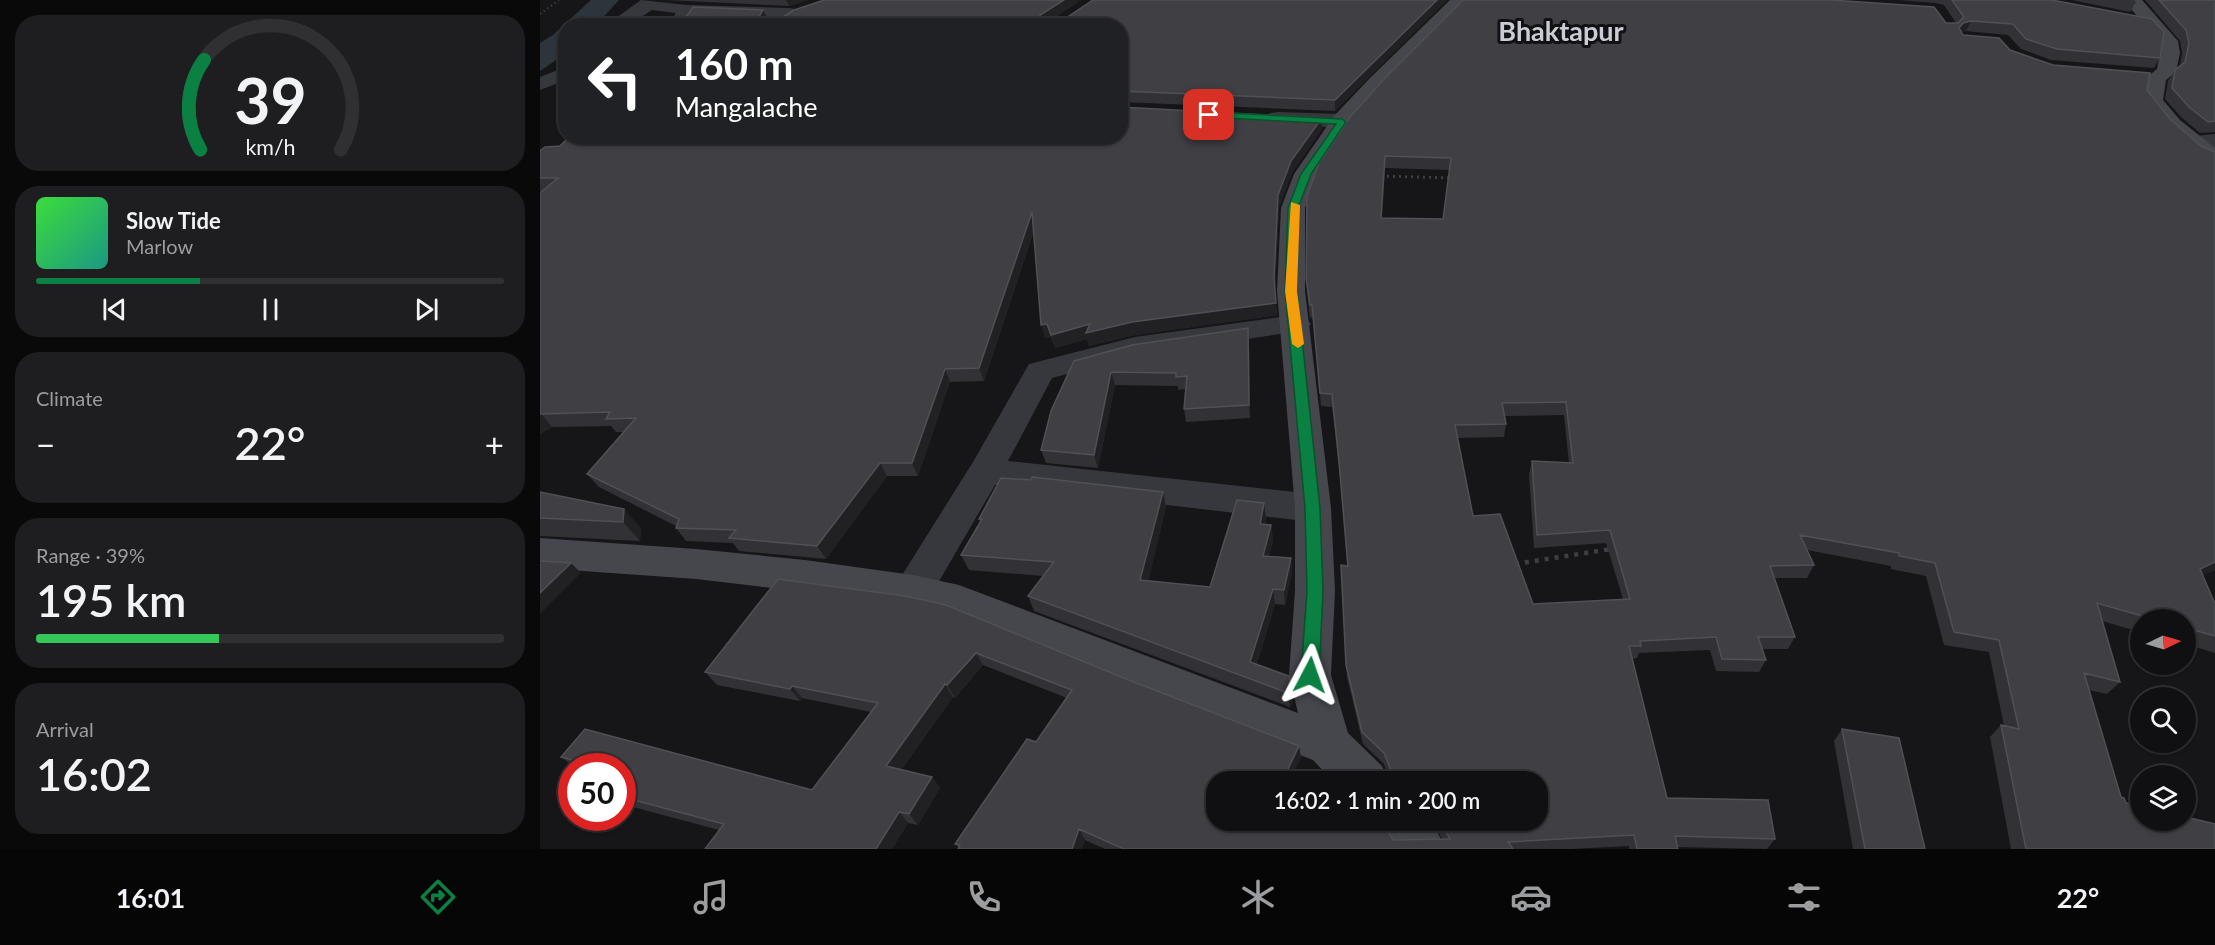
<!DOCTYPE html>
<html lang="en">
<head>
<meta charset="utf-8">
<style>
  :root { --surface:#101012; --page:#1e1e20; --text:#f1f3f6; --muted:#9c9d9f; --line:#303032; --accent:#0b8043 }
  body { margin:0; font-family:Lato,sans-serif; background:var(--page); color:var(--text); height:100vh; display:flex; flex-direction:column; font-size:22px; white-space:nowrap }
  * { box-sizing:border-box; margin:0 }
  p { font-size:20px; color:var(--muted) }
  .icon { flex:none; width:33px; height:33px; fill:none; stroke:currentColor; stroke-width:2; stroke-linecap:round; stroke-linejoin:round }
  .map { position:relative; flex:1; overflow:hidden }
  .drawer { display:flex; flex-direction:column; gap:15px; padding:15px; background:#09090a; width:540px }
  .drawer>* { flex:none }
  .hud { position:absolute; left:18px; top:18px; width:570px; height:126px; border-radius:24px; box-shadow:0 2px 4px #0004,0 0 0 2px var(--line); background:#202124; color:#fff; overflow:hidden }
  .needle { width:39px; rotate:85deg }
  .fabs { position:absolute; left:1590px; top:609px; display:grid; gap:12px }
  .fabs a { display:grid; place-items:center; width:66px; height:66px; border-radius:50%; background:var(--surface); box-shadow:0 2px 4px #0004,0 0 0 2px var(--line); font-size:30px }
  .speed { position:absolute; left:18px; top:753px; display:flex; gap:12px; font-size:30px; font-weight:700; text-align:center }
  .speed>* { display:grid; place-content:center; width:78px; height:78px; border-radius:50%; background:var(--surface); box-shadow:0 2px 4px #0004,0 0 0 2px var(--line); line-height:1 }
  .speed .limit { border:9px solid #d22; background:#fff; color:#111 }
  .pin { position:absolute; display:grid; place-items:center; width:51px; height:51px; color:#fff; margin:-26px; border-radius:12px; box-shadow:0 3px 9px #0006 }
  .me { position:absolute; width:66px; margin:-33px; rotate:4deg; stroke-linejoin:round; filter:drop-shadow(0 0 4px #0008) }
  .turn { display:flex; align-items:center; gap:21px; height:126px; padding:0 18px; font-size:27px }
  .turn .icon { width:78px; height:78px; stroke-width:2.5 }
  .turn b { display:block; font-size:42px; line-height:51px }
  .big { font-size:45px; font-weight:600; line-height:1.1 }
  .drawer .tile { flex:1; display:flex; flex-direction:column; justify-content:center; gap:9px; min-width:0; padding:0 21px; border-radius:24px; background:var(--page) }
  .drawer .dial { align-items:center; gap:0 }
  .dial svg { height:156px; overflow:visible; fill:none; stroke:var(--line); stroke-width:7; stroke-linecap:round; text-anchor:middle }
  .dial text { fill:var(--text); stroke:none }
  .song { display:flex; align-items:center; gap:18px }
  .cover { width:72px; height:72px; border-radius:9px; background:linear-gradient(135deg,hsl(120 70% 55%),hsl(170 70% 35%)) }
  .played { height:6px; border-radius:3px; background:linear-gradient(90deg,var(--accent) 35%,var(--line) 35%) }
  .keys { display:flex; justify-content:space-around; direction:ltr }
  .heat { display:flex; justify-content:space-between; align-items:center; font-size:33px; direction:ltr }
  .charge { height:9px; border-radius:4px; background:linear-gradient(90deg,#34c759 39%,var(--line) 0) }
  .trip { position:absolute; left:666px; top:771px; width:342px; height:60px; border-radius:24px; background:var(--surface); box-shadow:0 2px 4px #0004,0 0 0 2px var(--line); font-weight:600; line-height:60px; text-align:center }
  .dock { display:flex; height:96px; justify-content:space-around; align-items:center; background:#060607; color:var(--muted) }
  .dock .icon { width:42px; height:42px }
  .dock .current { color:var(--accent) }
  .dock b { font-size:27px; color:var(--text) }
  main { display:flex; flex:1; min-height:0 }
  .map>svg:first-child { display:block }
  .water { fill:#2c353c }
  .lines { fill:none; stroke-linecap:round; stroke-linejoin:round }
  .path-far3 { stroke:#3d3f44; stroke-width:2; stroke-dasharray:1.5 3; stroke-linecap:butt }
  .path-far2 { stroke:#3d3f44; stroke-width:3; stroke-dasharray:2 4; stroke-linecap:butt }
  .path-far1 { stroke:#3d3f44; stroke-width:4; stroke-dasharray:3 4.5; stroke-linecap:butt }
  .path { stroke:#3d3f44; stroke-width:4.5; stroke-dasharray:4 6; stroke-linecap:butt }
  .street { fill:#37383d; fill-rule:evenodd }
  .secondary { fill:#45474d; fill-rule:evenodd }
  .wall { fill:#323236; fill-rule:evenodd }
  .shaded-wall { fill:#212124 }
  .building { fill:#3f3f44; stroke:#4f5156; stroke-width:1.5; fill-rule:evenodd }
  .route { fill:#0b8043; stroke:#07532c; stroke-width:1.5 }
  .slow { fill:#f59e0b }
  .labels { text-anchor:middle; stroke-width:6; stroke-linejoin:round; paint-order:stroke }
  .far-town-label { font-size:27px; font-weight:bold; fill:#c9ccd4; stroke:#111113 }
</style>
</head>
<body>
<main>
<section class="drawer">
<div class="tile dial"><svg viewBox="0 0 100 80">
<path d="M14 69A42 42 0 1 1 86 69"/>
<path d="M14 69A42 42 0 0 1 16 23" stroke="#0b8043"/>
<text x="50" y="56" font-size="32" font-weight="700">39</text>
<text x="50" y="72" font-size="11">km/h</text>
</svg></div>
<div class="tile">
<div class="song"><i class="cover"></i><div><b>Slow Tide</b><p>Marlow</p></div></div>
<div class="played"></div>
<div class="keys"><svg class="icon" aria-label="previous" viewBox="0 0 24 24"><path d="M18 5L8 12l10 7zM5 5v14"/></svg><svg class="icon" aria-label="pause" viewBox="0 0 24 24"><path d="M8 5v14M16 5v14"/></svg><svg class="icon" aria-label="next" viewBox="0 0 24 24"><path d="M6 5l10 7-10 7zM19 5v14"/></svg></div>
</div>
<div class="tile"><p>Climate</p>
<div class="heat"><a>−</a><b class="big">22°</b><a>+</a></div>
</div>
<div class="tile"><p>Range · 39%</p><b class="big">195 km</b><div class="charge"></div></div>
<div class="tile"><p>Arrival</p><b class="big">16:02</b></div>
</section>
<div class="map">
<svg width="1675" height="849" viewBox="0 0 1675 849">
  <rect width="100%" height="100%" fill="#161618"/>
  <path class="water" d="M 51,0 L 79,0 L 56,25 L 26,26 L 25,54 L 0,71 L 0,43 L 13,35 Z"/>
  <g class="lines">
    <path class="path-far3" d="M 0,14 L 19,0"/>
    <path class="path-far2" d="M 841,176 L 912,178"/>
    <path class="path-far1" d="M 1067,550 L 1071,549"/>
    <path class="path" d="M 975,564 L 1071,549"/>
    <path class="street" d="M 101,0 L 147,5 L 249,8 L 255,9 L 258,13 L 245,26 L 225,26 L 233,18 L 152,15 L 145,26 L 127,26 L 136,13 L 112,10 L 87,26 L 65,26 Z
      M 26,67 L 26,80 L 0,90 L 0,77 Z
      M 738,112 L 802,114 L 810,116 L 813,121 L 810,126 L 802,128 L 730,123 L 727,118 L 730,113 Z
      M 1675,134 L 1675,148 L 1645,147 L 1642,142 L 1645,137 Z
      M 756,315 L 766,318 L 771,324 L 766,330 L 595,356 L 512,378 L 468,461 L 773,494 L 786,498 L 791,508 L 786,518 L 773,522 L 455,485 L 387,602 L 373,607 L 359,602 L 353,591 L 359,580 L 433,462 L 489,364 L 595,337 Z"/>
    <path class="secondary" d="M 910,0 L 929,0 L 843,87 L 810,125 L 778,174 L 765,208 L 765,291 L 791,508 L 795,591 L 791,675 L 808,733 L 842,766 L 849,782 L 794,782 L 773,760 L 591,689 L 414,616 L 373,607 L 265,592 L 156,579 L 0,568 L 0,538 L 156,549 L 265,560 L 373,575 L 419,585 L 758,713 L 749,675 L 755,591 L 755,508 L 737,291 L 741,208 L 754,174 L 794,116 L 829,79 Z
      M 1583,0 L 1602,0 L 1638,41 L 1640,53 L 1636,72 L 1626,80 L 1623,100 L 1640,120 L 1675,148 L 1675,166 C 1649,159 1616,122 1602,100 L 1607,77 L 1617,69 L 1620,53 L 1620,42 Z
      M 838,820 L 891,820 L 906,849 L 853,849 Z"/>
  </g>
  <path class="wall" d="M 125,0 L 268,0 L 249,6 Z
    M 284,0 L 541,0 L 514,18 L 526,18 L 553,0 L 907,0 L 795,111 L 580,102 L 580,26 L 140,26 L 223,10 L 227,18 L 241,18 Z
    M 923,0 L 1406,23 L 1416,23 L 1404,5 L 1396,3 L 1358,0 L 1512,0 L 1620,58 L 1614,68 L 1511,60 L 1481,49 L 1468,35 L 1426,31 L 1422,32 L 1423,35 L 1513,65 L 1607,90 L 1630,119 L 1661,146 L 1675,152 L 1675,570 L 1663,575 L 1675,604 L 1675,653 L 1646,644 L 1646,620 L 1600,620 L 1600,632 L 1562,621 L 1580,682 L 1567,694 L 1549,690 L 1581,797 L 1586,803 L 1675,849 L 1471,849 L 1450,737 L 1461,725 L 1464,726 L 1449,652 L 1404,645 L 1386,576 L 1351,569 L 1351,566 L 1267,550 L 1274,565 L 1267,578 L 1235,578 L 1255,637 L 1248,649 L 1222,649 L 1226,660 L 1219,672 L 1176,671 L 1170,650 L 1099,653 L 1097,658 L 1092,659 L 1127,798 L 1235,839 L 1227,849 L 1138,847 L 1138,849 L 1089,849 L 1089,846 L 1031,849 L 565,849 L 545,840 L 419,848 L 415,844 L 496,742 L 527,698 L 443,665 L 415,698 L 413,697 L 361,770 L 392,777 L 400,788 L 378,825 L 368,823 L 352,849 L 165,849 L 179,830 L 93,807 L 82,799 L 82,791 L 88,784 L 82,782 L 82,766 L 33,766 L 21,757 L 272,790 L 331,712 L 262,698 L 260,701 L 177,685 L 165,672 L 238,579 L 586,679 L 759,746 L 761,758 L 754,771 L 853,840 L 902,839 L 892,820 L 998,820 L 998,782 L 832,782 L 832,773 L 847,773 L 844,764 L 823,744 L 807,677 L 801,565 L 807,566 L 800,475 L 792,407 L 781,406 L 773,317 L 770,318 L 767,291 L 766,278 ZM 845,168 L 910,170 L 903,219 L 842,218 ZM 1024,415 L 1029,463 L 992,461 L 989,474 L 994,548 L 1066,543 L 1083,599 L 993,604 L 933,516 L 918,438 L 964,437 L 966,424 L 965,416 Z
    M 1532,0 L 1594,0 L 1596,2 L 1590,12 Z
    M 1605,0 L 1675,0 L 1675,132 L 1660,133 L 1642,118 L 1625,99 L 1628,81 L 1635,70 L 1640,66 L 1642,53 L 1640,41 Z
    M 782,129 L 752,173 L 739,207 L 735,291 L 737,315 L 595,335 L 549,346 L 547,339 L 515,348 L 511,337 L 505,338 L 494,231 L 444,381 L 410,382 L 378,476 L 347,476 L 286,559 L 199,551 L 193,543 L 146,541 L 136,528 L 136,526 L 59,487 L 47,474 L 84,432 L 76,432 L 71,426 L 12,427 L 0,434 L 2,191 L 0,191 L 0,151 L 20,146 Z
    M 708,328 L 709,341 L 710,418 L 646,422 L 644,409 L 645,389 L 638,390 L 638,386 L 575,385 L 558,468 L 506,463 L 501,450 L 534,361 Z
    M 0,492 L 101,528 L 100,541 L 0,536 Z
    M 724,503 L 726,519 L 725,524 L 731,525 L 733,540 L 729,556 L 751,558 L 752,573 L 745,605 L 735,604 L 717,664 L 751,687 L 753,701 L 750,707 L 494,611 L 488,596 L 503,576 L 429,570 L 421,555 L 440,522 L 439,519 L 626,507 L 608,581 L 670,587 Z
    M 1302,729 L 1385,849 L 1313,849 L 1294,741 Z"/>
  <path class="shaded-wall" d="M 246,0 L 268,0 L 249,6 Z
    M 524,0 L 541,0 L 503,26 L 500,15 Z
    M 897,0 L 907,0 L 795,111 L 795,100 Z
    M 223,10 L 228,20 L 219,17 Z
    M 1431,21 L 1426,31 L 1418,33 L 1419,28 L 1423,23 Z
    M 782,118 L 782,129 L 752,173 L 739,207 L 735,291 L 737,315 L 595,335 L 549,346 L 547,339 L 515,348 L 511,335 L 550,324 L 734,278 L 738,195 L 751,161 Z
    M 845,156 L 845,168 L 841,230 L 841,218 Z
    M 492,212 L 496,225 L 444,381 L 439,368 Z
    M 507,324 L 511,337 L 505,338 L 501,325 Z
    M 708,328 L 709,341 L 710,418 L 709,405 Z
    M 405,369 L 410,382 L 378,476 L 372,463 Z
    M 571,372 L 575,385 L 558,468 L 554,455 Z
    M 0,414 L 1,414 L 12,427 L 0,434 Z
    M 340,463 L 347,476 L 286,559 L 277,546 Z
    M 623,492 L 626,507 L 605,596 L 600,580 Z
    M 724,503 L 726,519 L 722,539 L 720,524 Z
    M 84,509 L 101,528 L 100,541 L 83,522 Z
    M 731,525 L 733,540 L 725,571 L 723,556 Z
    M 751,558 L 752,573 L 745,605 L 744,590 Z
    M 1675,562 L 1675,570 L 1647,582 L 1660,569 Z
    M 31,563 L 41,573 L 0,614 L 0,593 Z
    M 733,589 L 735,604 L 713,677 L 710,662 Z
    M 436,653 L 443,665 L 415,698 L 407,685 Z
    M 405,684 L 413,697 L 355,778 L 346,766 Z
    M 252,686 L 262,698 L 260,701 L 250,689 Z
    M 751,687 L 753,701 L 750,707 L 748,693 Z
    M 759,746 L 761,758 L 750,781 L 748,769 Z
    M 392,777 L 400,788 L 378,825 L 369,814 Z
    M 359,812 L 368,823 L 352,849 L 336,849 Z
    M 539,829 L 545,840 L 542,849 L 532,849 Z"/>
  <path class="building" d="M 284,0 L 524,0 L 500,15 L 502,18 L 526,18 L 553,0 L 897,0 L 795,100 L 580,91 L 580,26 L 140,26 L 153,7 L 223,10 L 219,17 L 241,18 L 254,10 Z
    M 923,0 L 1291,0 L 1394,7 L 1406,23 L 1418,23 L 1424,17 L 1412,0 L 1512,0 L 1612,19 L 1624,32 L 1620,58 L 1517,49 L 1486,39 L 1473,24 L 1431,21 L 1423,23 L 1419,28 L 1423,35 L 1459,38 L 1470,50 L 1513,65 L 1610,73 L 1607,90 L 1630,119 L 1661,146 L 1675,152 L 1675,562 L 1660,569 L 1675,604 L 1675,636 L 1646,628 L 1646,620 L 1616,620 L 1557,603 L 1580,682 L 1544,673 L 1581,797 L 1584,798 L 1586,803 L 1600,807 L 1600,820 L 1646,820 L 1646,817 L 1675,824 L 1675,849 L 1486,849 L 1461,725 L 1479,729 L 1459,640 L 1414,632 L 1395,563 L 1359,556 L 1359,553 L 1260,535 L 1274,565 L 1230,566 L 1255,637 L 1218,637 L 1226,660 L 1182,659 L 1176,637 L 1100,641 L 1101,646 L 1089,646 L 1127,798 L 1228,800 L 1235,839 L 1135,836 L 1138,849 L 1097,849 L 1094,835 L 968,842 L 973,849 L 584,849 L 539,829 L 532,849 L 418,849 L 420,845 L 415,844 L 487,739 L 496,742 L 532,690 L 436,653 L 407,685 L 405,684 L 346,766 L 392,777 L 369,814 L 359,812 L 336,849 L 165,849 L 184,824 L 82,797 L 82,791 L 93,778 L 82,775 L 82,766 L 54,766 L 21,757 L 45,729 L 272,790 L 338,703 L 252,686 L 250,689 L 165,672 L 238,579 L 365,596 L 406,605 L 586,679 L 759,746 L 748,769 L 779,782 L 676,782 L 676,820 L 842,820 L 853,840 L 910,839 L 900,820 L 998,820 L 998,782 L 834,782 L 832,773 L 849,773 L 851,770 L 844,753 L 822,732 L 806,665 L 801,565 L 808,566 L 799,462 L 792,394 L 780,393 L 772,305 L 770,305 L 766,278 L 767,196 L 779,163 L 810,117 L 845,78 ZM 845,156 L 911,158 L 903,219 L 841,218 ZM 1026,402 L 1033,463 L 992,461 L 997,535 L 1070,530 L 1090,599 L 993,604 L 960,514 L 933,516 L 915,425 L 966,424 L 962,403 Z
    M 1619,0 L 1675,0 L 1675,121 L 1668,122 L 1649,107 L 1632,88 L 1635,70 L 1645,62 L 1649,43 L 1646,30 Z
    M 580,107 L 782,118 L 751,161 L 738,195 L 734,278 L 736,303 L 592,322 L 546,333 L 550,324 L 511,335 L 507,324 L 501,325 L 492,212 L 439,368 L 405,369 L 372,463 L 340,463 L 277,546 L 189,538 L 196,530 L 136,528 L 139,519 L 47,474 L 96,418 L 66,419 L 70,412 L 0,414 L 0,193 L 18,178 L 0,178 L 0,151 L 5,147 L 20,146 L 30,136 L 580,136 Z
    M 708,328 L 709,405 L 644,409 L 647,376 L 636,377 L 636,373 L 571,372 L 554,455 L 501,450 L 511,411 L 534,361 L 592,345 Z
    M 492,477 L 623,492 L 600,580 L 670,587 L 697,500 L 724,503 L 720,524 L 731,525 L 723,556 L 751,558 L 744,590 L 733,589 L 710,662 L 749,676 L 751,687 L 748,693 L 488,596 L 514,562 L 421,555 L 442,519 L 439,519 L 461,478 L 491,480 Z
    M 0,492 L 84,509 L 83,522 L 0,518 Z
    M 0,561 L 31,563 L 0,593 Z
    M 1302,729 L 1359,738 L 1385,849 L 1325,849 Z"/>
  <path class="route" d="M 669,112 L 802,119 L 806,122 L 771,174 L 758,208 L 757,291 L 780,508 L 783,591 L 779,675 L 776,680 L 770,682 L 764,680 L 761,675 L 767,591 L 765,508 L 745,291 L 748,208 L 761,174 L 796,124 L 666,117 L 665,115 Z"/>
  <path class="slow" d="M 751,202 L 760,205 L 757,291 L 764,344 L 758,348 L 752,344 L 745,291 Z"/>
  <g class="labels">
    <g class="far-town-label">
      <text x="1021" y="41">Bhaktapur</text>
    </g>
  </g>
</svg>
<div class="fabs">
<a><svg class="needle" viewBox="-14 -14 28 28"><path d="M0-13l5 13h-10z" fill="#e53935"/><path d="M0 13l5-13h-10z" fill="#9c9d9f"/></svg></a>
<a><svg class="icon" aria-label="search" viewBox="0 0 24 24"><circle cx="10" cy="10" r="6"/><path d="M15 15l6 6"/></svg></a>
<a><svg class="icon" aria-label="layers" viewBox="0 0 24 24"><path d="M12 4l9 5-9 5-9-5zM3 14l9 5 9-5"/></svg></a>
</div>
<div class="speed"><div class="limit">50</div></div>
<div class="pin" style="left:669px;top:115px;background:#d93025"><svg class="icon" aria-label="arrive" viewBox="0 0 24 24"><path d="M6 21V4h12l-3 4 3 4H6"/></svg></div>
<svg class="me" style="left:770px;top:675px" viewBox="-20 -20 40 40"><path d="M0-17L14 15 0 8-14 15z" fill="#0b8043" stroke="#fff" stroke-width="4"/></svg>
<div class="trip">16:02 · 1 min · 200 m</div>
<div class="hud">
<div class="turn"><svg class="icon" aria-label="left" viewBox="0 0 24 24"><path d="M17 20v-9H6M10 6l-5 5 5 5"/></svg><div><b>160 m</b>Mangalache</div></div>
</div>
</div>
</main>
<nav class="dock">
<b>16:01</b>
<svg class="icon current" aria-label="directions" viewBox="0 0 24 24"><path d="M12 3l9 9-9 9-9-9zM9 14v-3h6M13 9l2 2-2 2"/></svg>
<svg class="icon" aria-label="music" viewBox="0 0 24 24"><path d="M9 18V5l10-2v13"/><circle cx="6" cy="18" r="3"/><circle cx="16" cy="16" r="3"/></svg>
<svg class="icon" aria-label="phone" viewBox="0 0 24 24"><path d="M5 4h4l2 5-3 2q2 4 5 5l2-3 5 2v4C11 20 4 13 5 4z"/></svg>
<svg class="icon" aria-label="climate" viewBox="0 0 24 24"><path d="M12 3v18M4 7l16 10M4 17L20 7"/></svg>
<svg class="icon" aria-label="car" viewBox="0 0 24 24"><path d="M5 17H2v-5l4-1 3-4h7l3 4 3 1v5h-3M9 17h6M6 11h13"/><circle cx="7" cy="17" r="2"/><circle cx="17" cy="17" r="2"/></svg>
<svg class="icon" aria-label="filters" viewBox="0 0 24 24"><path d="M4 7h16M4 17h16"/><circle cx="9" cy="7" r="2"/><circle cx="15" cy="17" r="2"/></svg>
<b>22°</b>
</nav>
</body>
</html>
